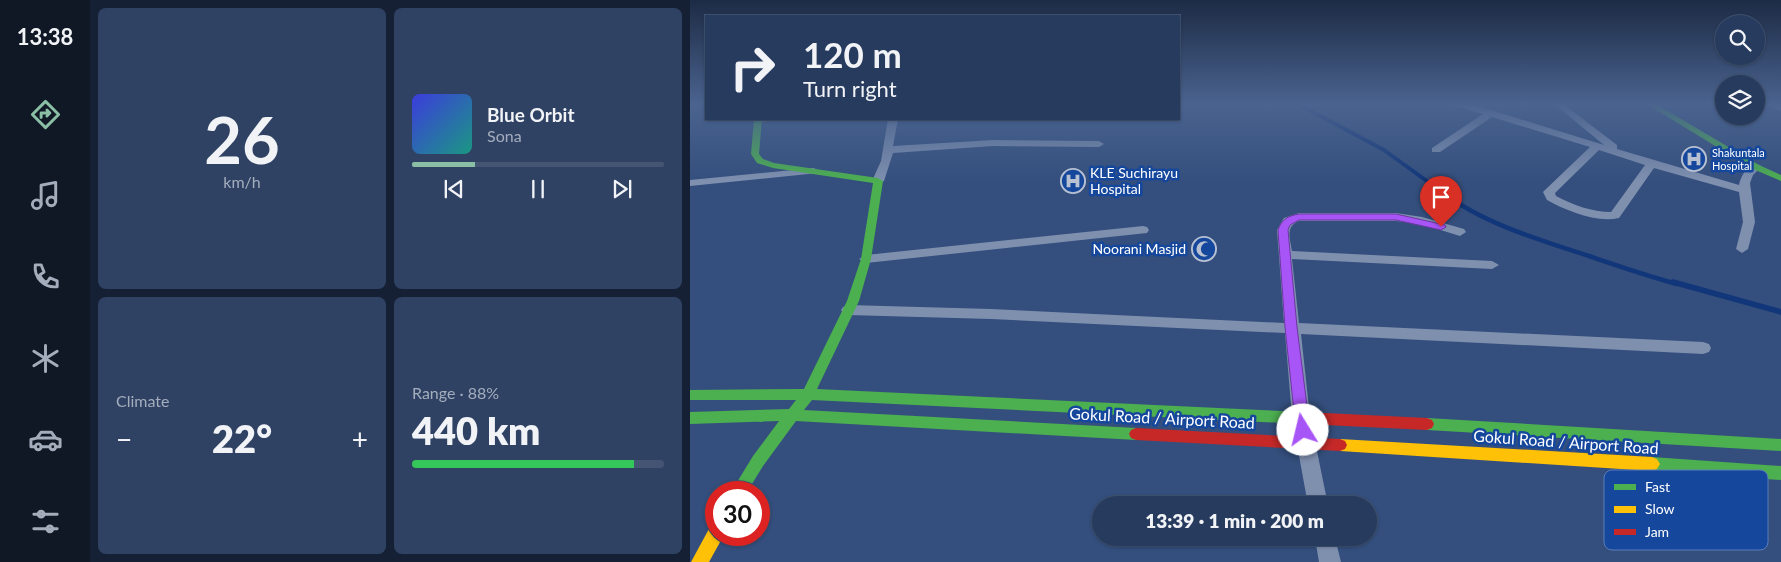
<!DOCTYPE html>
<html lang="en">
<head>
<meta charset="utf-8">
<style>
  :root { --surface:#273b5e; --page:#2f4264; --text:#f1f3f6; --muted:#a4adbc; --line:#435573; --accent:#8abfa5 }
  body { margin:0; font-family:Lato,sans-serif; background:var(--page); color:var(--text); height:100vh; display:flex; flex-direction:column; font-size:19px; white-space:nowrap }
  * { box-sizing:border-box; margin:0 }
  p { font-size:16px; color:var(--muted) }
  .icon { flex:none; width:28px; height:28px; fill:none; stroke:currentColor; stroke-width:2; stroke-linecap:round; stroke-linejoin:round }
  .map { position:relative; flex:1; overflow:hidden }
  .sheet { display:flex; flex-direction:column; gap:8px; padding:8px; background:#152034; width:600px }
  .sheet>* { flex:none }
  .banner { position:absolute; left:15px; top:15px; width:475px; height:105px; border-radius:0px; box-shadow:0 1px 4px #0004,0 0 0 1px var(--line); background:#273b5e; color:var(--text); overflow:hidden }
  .tools { position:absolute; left:1025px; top:15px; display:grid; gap:10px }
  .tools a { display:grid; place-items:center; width:50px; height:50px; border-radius:50%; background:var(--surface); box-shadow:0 1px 4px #0004,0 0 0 1px var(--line); font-size:25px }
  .speed { position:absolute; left:15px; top:481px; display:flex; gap:10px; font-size:25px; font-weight:700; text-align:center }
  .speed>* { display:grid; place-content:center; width:65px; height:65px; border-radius:50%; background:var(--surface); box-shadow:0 1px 4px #0004,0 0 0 1px var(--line); line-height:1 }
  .speed .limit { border:8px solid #d22; background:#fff; color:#111 }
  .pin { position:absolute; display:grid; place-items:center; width:42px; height:42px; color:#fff; margin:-51px -21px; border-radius:50% 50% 50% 0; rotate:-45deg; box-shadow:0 0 5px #0007 }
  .pin .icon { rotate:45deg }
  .me { position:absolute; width:55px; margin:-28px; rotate:351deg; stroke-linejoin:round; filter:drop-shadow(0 0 4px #0008) }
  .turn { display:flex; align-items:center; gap:18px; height:105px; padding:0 15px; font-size:22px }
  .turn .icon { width:65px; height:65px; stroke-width:2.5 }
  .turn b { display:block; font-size:35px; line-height:42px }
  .big { font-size:38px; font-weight:800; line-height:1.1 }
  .sheet .card { flex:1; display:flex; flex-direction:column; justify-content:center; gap:8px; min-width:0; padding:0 18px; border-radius:8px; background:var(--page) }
  .sheet .dial { align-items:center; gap:0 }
  .dial b { font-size:65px; line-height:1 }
  .song { display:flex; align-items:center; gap:15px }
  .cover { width:60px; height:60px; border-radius:8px; background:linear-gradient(135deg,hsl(240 70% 55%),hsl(170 70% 35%)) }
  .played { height:5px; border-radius:2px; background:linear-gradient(90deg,var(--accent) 25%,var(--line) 25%) }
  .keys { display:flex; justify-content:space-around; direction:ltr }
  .heat { display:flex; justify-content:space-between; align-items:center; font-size:28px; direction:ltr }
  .charge { height:8px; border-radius:4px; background:linear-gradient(90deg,#34c759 88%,var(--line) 0) }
  .sheet .tiles { flex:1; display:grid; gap:8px; grid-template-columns:repeat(2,1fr) }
  .trip { position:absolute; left:402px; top:496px; width:285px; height:50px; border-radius:25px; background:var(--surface); box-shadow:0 1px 4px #0004,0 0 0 1px var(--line); font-weight:800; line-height:50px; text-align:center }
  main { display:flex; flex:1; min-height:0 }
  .tabs { display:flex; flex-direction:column; width:90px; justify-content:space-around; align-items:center; background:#101826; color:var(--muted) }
  .tabs .icon { width:35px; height:35px }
  .tabs .on { color:var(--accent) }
  .tabs b { font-size:22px; color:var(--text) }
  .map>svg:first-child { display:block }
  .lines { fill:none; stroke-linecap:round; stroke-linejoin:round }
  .stream-far2 { stroke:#113679; stroke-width:4 }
  .stream-far1 { stroke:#113679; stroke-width:4.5 }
  .stream { stroke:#113679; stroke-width:5.5 }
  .street { fill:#7f90af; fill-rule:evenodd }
  .fast { fill:#4caf50; fill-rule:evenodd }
  .slow { fill:#ffc107; fill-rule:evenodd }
  .jam { fill:#c62828; fill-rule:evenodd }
  .route { fill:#a855f7; stroke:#6d37a1 }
  .labels { text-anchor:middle; stroke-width:5; stroke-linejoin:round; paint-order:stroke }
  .far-poi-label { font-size:11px; fill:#fff; stroke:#15479c; text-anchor:start }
  .poi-label { font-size:14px; fill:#fff; stroke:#15479c; text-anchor:start }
  .near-street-label { font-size:16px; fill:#fff; stroke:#15479c }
  .key { fill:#15479c; stroke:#5b7eba; stroke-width:1 }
  .key-label { font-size:14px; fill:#fff }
</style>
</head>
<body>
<main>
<nav class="tabs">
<b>13:38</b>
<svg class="icon on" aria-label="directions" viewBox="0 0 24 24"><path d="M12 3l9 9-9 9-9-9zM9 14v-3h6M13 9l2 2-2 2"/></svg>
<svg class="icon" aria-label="music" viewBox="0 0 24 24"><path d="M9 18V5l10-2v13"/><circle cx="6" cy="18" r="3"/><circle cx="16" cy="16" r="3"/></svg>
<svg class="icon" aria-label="phone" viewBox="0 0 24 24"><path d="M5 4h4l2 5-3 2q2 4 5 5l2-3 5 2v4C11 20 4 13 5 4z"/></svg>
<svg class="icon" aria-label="climate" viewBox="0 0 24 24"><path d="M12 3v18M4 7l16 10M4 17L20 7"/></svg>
<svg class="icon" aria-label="car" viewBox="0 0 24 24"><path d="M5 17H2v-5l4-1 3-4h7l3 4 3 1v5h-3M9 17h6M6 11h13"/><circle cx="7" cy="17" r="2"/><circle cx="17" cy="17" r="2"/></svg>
<svg class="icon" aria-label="filters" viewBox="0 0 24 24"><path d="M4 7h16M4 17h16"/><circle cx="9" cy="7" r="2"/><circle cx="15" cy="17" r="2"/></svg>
</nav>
<section class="sheet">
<div class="tiles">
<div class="card dial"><b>26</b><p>km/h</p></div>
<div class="card">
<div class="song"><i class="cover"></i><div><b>Blue Orbit</b><p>Sona</p></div></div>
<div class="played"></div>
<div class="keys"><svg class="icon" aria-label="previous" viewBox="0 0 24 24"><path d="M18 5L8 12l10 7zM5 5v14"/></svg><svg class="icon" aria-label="pause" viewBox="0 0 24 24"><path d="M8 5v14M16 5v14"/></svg><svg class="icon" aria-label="next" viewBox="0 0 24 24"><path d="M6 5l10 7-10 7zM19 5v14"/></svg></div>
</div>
<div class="card"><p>Climate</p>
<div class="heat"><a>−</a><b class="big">22°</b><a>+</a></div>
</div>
<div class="card"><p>Range · 88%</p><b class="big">440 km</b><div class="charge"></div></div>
</div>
</section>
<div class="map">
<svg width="1091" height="562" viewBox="0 0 1091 562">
  <rect width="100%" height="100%" fill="#344f7d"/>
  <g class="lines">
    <path class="stream-far2" d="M 606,103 L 694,150 L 741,184"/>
    <path class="stream-far1" d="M 740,183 C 785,221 843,238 899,256 C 928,266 958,276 987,284"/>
    <path class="stream" d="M 983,282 L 1091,312"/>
    <path class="street" d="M 761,103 L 774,103 L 804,111 L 914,145 L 863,103 L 872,103 L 927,145 L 927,149 L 1049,185 C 1051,175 1058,163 1070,165 L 1071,167 L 1063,175 L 1060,183 L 1065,222 L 1058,249 L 1052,253 L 1046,249 L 1053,222 L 1049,192 L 964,168 L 929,218 C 906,223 877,211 857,200 L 853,192 L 855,190 L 900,147 L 802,117 L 750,152 L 742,152 L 742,148 L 793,114 L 762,105 ZM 909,150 L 955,165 L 921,212 C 902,212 883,205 866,196 L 865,193 Z
      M 1076,103 L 1091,105 L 1091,111 L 1077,105 Z
      M 64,119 L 83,119 L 81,121 L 65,122 Z
      M 198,119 L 208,119 L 203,146 L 303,140 L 409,141 L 414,144 L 409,147 L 303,146 L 203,153 L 194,181 L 188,184 L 182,181 L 191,161 Z
      M 124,168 L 129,171 L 128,173 L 0,186 L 0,180 Z
      M 609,213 L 706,213 L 732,217 L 774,229 L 776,232 L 770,236 L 731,224 L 706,221 L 609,221 C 595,226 600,239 602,251 L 802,261 L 809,265 L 802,269 L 602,259 L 609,323 L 1013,342 L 1019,344 L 1021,348 L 1019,352 L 1013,354 L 611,334 L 620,417 L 638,505 L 618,505 L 602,417 L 595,333 L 301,319 L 158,315 L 153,313 L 151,310 L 153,307 L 158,305 L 301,309 L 594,323 L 587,230 L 594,218 Z
      M 453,226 L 457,227 L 459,230 L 457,233 L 176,263 L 169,259 L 176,255 Z
      M 625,538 L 645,538 L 651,562 L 629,562 Z"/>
    <path class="fast" d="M 955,103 L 964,103 L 1069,165 L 1091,175 L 1091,181 L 1063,169 Z
      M 64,119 L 72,119 L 69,154 L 73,159 L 84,163 L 188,178 L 193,181 L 181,259 L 169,301 L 127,389 L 614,412 L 619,414 L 621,418 L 619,422 L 614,424 L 122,400 L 114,410 L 446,428 L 451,430 L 453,434 L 451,438 L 446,440 L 106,421 L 73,466 L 57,492 L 41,492 L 63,456 L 89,421 L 0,424 L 0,412 L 99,409 L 106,400 L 0,400 L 0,390 L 114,389 L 157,301 L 171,259 L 183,183 L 83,168 L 67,163 L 61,154 Z
      M 737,418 L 1091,439 L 1091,451 L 737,430 L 732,428 L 730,424 L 732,420 Z
      M 962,457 L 1091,466 L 1091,480 L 962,471 L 957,469 L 954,464 L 957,459 Z"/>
    <path class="slow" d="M 650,439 L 962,457 L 967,459 L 970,464 L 967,469 L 962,471 L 650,451 L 645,449 L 643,445 L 645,441 Z
      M 26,525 L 26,535 L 34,535 L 19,562 L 1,562 L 20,527 Z"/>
    <path class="jam" d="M 614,412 L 737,418 L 742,420 L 744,424 L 742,428 L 737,430 L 614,424 L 609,422 L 607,418 L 609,414 Z
      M 446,428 L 650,439 L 655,441 L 657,445 L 655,449 L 650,451 L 446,440 L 441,438 L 439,434 L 441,430 Z"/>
  </g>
  <linearGradient id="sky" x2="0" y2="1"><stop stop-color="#1d2b45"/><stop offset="0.57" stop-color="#4a638f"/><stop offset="1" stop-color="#4a638f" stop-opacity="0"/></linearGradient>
  <rect width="1091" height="182" fill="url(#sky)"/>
  <path class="route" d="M 609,214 L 706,214 L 755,225 L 756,227 L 751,230 L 706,220 L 609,220 L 600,225 L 598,230 L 607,327 L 620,430 L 618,435 L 613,436 L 608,435 L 606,430 L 595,327 L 588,230 C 592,219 598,216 609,214 Z"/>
  <defs>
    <symbol id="hospital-ring" viewBox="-11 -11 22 22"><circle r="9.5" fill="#15479c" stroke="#b8c1d2" stroke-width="1.5"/><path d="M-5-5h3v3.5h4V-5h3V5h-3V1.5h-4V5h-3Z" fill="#b8c1d2"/></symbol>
    <symbol id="mosque-ring" viewBox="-11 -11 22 22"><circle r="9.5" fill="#15479c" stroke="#b8c1d2" stroke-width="1.5"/><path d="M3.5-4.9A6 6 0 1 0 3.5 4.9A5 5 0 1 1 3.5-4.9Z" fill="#b8c1d2"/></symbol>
  </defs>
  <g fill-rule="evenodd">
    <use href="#hospital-ring" x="990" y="145" width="28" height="28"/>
    <use href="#hospital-ring" x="369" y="167" width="28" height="28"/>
    <use href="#mosque-ring" x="500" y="235" width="28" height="28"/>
  </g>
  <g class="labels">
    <g class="far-poi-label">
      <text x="1022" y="157">Shakuntala<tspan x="1022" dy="13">Hospital</tspan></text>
    </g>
    <g class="poi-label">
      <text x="400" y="178">KLE Suchirayu<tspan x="400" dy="16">Hospital</tspan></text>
      <text x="496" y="254" text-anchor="end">Noorani Masjid</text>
    </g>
    <g class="near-street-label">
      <text transform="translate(472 418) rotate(3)" y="6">Gokul Road / Airport Road</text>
      <text transform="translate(876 442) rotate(4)" y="6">Gokul Road / Airport Road</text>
    </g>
  </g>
  <rect x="914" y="470" width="164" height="80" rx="8" class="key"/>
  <rect x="924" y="484" width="22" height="6" fill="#4caf50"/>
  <rect x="924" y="506" width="22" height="7" fill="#ffc107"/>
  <rect x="924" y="529" width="22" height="6" fill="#c62828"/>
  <g class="key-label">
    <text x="955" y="492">Fast</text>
    <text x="955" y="514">Slow</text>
    <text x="955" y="537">Jam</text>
  </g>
</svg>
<div class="tools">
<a><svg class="icon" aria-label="search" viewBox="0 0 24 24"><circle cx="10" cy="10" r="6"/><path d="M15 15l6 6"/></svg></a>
<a><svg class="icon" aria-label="layers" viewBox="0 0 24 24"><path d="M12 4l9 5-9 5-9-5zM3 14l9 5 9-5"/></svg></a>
</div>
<div class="speed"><div class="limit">30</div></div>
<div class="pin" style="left:751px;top:227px;background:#d93025"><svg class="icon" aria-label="arrive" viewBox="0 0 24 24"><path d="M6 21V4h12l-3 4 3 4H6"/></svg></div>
<svg class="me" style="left:613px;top:430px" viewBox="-20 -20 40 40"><circle r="19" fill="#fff"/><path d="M0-13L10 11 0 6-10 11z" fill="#a855f7"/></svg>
<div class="trip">13:39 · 1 min · 200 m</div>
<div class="banner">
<div class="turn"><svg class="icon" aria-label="right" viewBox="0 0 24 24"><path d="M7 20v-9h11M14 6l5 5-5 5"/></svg><div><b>120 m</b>Turn right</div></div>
</div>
</div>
</main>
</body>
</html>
